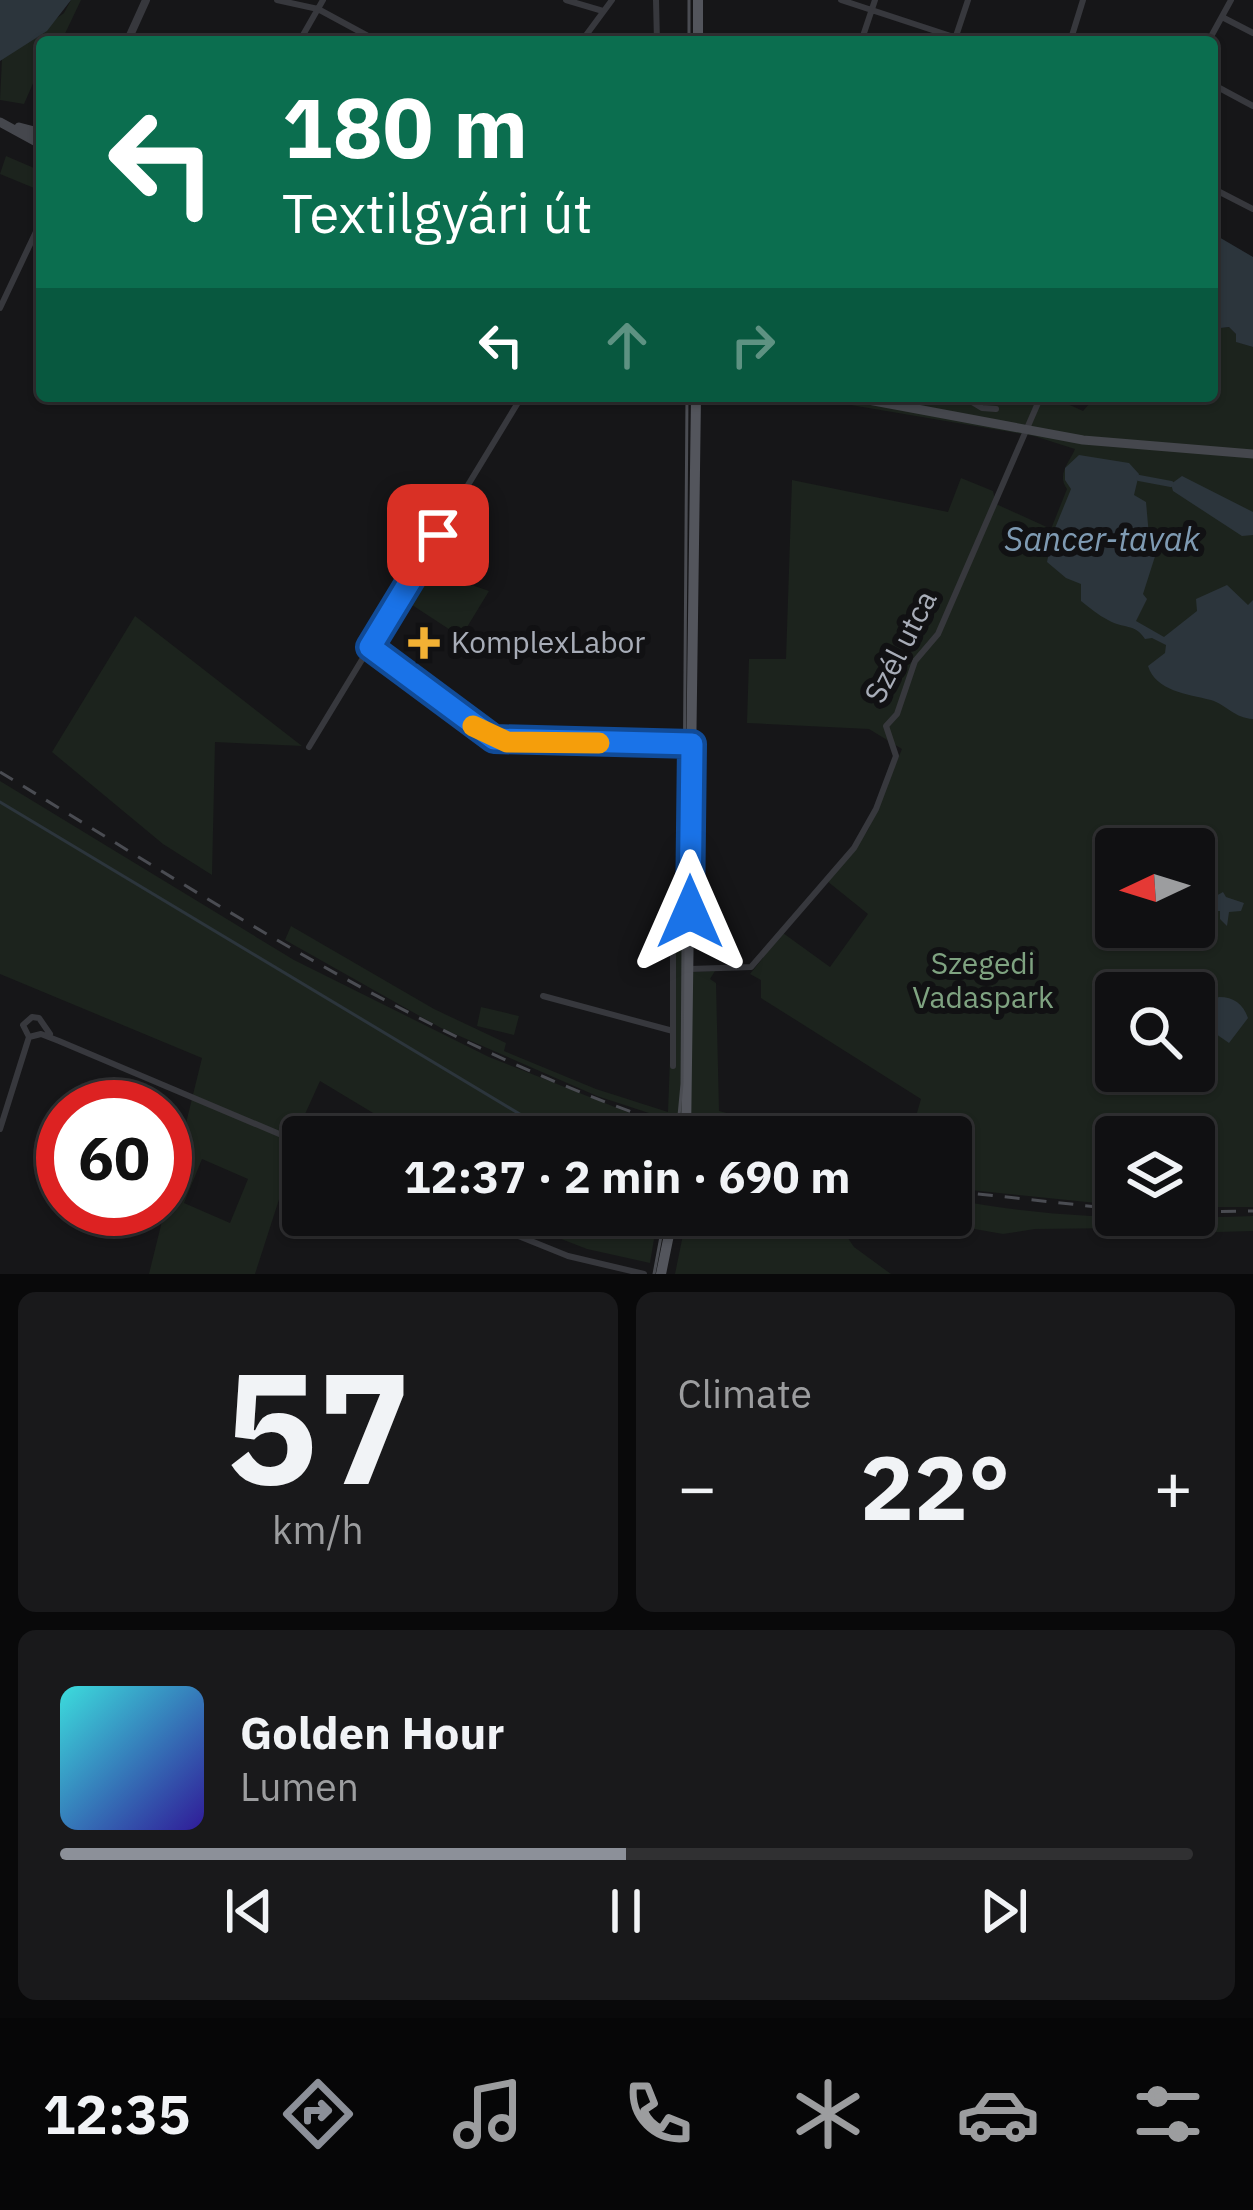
<!DOCTYPE html>
<html lang="en">
<head>
<meta charset="utf-8">
<style>
  :root { --surface:#101012; --page:#19191b; --text:#f1f3f6; --muted:#9c9d9f; --line:#303032; --accent:#8c9099 }
  body { margin:0; font-family:"IBM Plex Sans",sans-serif; background:var(--page); color:var(--text); height:100vh; display:flex; flex-direction:column; font-size:45px; white-space:nowrap }
  * { box-sizing:border-box; margin:0 }
  p { font-size:39px; color:var(--muted) }
  .icon { flex:none; width:66px; height:66px; fill:none; stroke:currentColor; stroke-width:2; stroke-linecap:round; stroke-linejoin:round }
  .map { position:relative; height:1274px; overflow:hidden }
  .sheet { display:flex; flex-direction:column; gap:18px; padding:18px; background:#09090a; flex:1 }
  .sheet>* { flex:none }
  .guide { position:absolute; left:36px; top:36px; width:1182px; height:366px; border-radius:12px; box-shadow:0 3px 9px #0004,0 0 0 3px var(--line); background:#0b6e4f; color:#fff; overflow:hidden }
  .needle { width:78px; rotate:266deg }
  .buttons { position:absolute; left:1095px; top:828px; display:grid; gap:24px }
  .buttons a { display:grid; place-items:center; width:120px; height:120px; border-radius:12px; background:var(--surface); box-shadow:0 3px 9px #0004,0 0 0 3px var(--line); font-size:60px }
  .speed { position:absolute; left:36px; top:1080px; display:flex; gap:24px; font-size:60px; font-weight:700; text-align:center }
  .speed>* { display:grid; place-content:center; width:156px; height:156px; border-radius:50%; background:var(--surface); box-shadow:0 3px 9px #0004,0 0 0 3px var(--line); line-height:1 }
  .speed .limit { border:18px solid #d22; background:#fff; color:#111 }
  .pin { position:absolute; display:grid; place-items:center; width:102px; height:102px; color:#fff; margin:-51px; border-radius:24px; box-shadow:0 6px 18px #0006 }
  .me { position:absolute; width:132px; margin:-66px; rotate:0deg; stroke-linejoin:round; filter:drop-shadow(0 0 9px #0008) }
  .turn { display:flex; align-items:center; gap:42px; height:252px; padding:0 48px; font-size:54px }
  .turn .icon { width:156px; height:156px; stroke-width:2.5 }
  .turn b { display:block; font-size:84px; line-height:102px }
  .lanes { display:flex; align-items:center; height:114px; padding:0 48px; background:#0003; justify-content:center; gap:60px; direction:ltr }
  .lanes .off { opacity:.35 }
  .big { font-size:90px; font-weight:700; line-height:1.1 }
  .sheet .card { flex:1; display:flex; flex-direction:column; justify-content:center; gap:18px; min-width:0; padding:0 42px; border-radius:18px; background:var(--page) }
  .sheet .dial { align-items:center; gap:0 }
  .dial b { font-size:156px; line-height:1 }
  .song { display:flex; align-items:center; gap:36px }
  .cover { width:144px; height:144px; border-radius:18px; background:linear-gradient(135deg,hsl(180 70% 55%),hsl(250 70% 35%)) }
  .played { height:12px; border-radius:6px; background:linear-gradient(90deg,var(--accent) 50%,var(--line) 50%) }
  .keys { display:flex; justify-content:space-around; direction:ltr }
  .heat { display:flex; justify-content:space-between; align-items:center; font-size:66px; direction:ltr }
  .sheet .tiles { flex:1; display:grid; gap:18px; grid-template-columns:1fr 1fr }
  .card:last-child { grid-column:span 2 }
  .trip { position:absolute; left:282px; top:1116px; width:690px; height:120px; border-radius:12px; background:var(--surface); box-shadow:0 3px 9px #0004,0 0 0 3px var(--line); font-weight:700; line-height:120px; text-align:center }
  .dock { display:flex; height:192px; justify-content:space-around; align-items:center; background:#060607; color:var(--muted) }
  .dock .icon { width:84px; height:84px }
  .dock .current { color:var(--accent) }
  .dock b { font-size:54px; color:var(--text) }
  .map>svg:first-child { display:block }
  .green { fill:#1c231d; fill-rule:evenodd }
  .water { fill:#2c353c }
  .lines { fill:none; stroke-linecap:round; stroke-linejoin:round }
  .stream { stroke:#2c353c; stroke-width:3 }
  .canal { stroke:#2c353c; stroke-width:6 }
  .minor { stroke:#37383d; stroke-width:6 }
  .tertiary { stroke:#37383d; stroke-width:8 }
  .secondary { stroke:#45474d; stroke-width:9 }
  .primary { stroke:#53555c; stroke-width:10 }
  .tram { stroke:#4a4c52; stroke-width:3 }
  .rail { stroke:#4a4c52; stroke-width:3; stroke-dasharray:15 12; stroke-linecap:butt }
  .route-casing { stroke:#114b97; stroke-width:30 }
  .route { stroke:#1a73e8; stroke-width:21 }
  .slow { stroke:#f59e0b; stroke-width:21 }
  .poi-dot { fill:#f2b134; stroke:#111113; stroke-width:4.5 }
  .labels { text-anchor:middle; stroke-width:12; stroke-linejoin:round; paint-order:stroke }
  .poi-label { font-size:30px; fill:#a8adb8; stroke:#111113; text-anchor:start }
  .street-label { font-size:30px; fill:#a8adb8; stroke:#111113 }
  .park-label { font-size:30px; fill:#7fa381; stroke:#111113 }
  .water-label { font-size:33px; font-style:italic; fill:#7f9bb3; stroke:#111113 }
</style>
</head>
<body>
<div class="map">
<svg width="1253" height="1274" viewBox="0 0 1253 1274">
  <rect width="100%" height="100%" fill="#161618"/>
  <path class="green" d="M 71,0 L 81,0 L 61,42 L 42,42 L 42,63 L 24,104 L 0,100 L 2,58 L 64,13 Z
    M 6,156 L 41,171 L 34,188 L 0,174 Z
    M 1229,327 L 1236,334 L 1237,342 L 1253,347 L 1253,1207 L 1194,1207 L 1194,1137 L 1116,1137 L 1116,1205 L 951,1188 L 951,1137 L 910,1137 L 921,1099 L 761,998 L 761,980 L 750,974 L 783,933 L 830,967 L 868,914 L 827,881 L 868,830 L 902,749 L 869,729 L 747,723 L 749,659 L 786,659 L 792,480 L 948,512 L 961,478 L 993,491 L 996,504 L 1051,529 L 1067,489 C 1056,474 1070,462 1075,449 L 1034,436 L 839,403 L 841,396 L 976,396 L 999,405 L 1050,396 L 1083,411 L 1096,396 L 1147,396 L 1143,398 L 1149,402 L 1153,396 L 1212,396 L 1212,329 ZM 1116,849 L 1194,849 L 1194,927 L 1116,927 ZM 1116,993 L 1194,993 L 1194,1071 L 1116,1071 Z
    M 425,569 L 489,591 L 461,637 L 406,601 Z
    M 135,616 L 302,746 L 215,742 L 212,875 L 163,844 L 52,752 Z
    M 0,781 L 294,960 L 489,1057 L 670,1129 L 669,1137 L 413,1137 L 320,1081 L 296,1134 L 294,1153 L 255,1274 L 149,1274 L 202,1058 L 0,974 ZM 202,1159 L 248,1179 L 230,1223 L 184,1203 Z
    M 675,925 L 685,925 L 685,972 L 715,971 L 710,979 L 716,983 L 719,1111 L 817,1137 L 722,1137 L 597,1096 L 441,1028 L 285,940 L 291,926 L 434,1009 L 506,1043 L 504,1051 L 596,1089 L 668,1112 Z
    M 481,1007 L 519,1016 L 514,1035 L 477,1026 Z
    M 951,1199 C 1049,1219 1153,1220 1253,1216 L 1253,1231 L 1147,1234 L 1123,1228 L 1035,1229 L 1003,1234 L 895,1215 L 951,1215 Z
    M 500,1215 L 658,1215 L 650,1263 L 587,1249 Z
    M 687,1215 L 820,1215 L 822,1222 L 841,1228 L 854,1247 L 891,1274 L 675,1274 Z"/>
  <path class="water" d="M 0,0 L 71,0 L 47,31 L 0,61 Z
    M 1212,233 L 1253,257 L 1253,347 L 1236,342 L 1236,334 L 1229,327 L 1212,329 Z
    M 1079,455 L 1129,463 L 1139,474 L 1134,495 L 1146,502 L 1149,536 L 1158,547 L 1143,594 L 1147,599 L 1136,621 L 1164,637 L 1197,611 L 1196,599 L 1227,585 L 1248,605 L 1253,600 L 1253,719 C 1234,718 1227,705 1211,700 C 1187,694 1156,691 1148,666 L 1165,653 L 1166,645 L 1152,638 L 1145,639 C 1135,623 1123,629 1108,620 C 1098,615 1090,608 1081,601 L 1081,584 L 1066,578 L 1047,562 L 1053,533 L 1071,489 L 1065,480 L 1065,468 Z
    M 1182,476 L 1253,512 L 1253,535 L 1242,536 L 1173,491 L 1171,484 Z
    M 1223,892 L 1226,897 L 1244,903 L 1241,911 L 1229,912 L 1227,926 L 1220,919 L 1220,911 L 1210,911 L 1214,897 Z
    M 1219,997 C 1234,997 1243,1004 1248,1018 L 1229,1043 L 1206,1027 L 1205,1003 Z"/>
  <g class="lines">
    <path class="stream" d="M 0,802 L 558,1137"/>
    <path class="canal" d="M 1139,478 L 1171,484"/>
    <path class="minor" d="M 277,0 L 318,9 L 379,42
      M 566,0 L 603,11
      M 656,0 L 657,42
      M 841,0 L 969,42
      M 1222,17 L 1253,33
      M 299,42 L 323,0
      M 581,42 L 612,0
      M 861,42 L 875,0
      M 954,42 L 968,0
      M 1070,42 L 1083,0
      M 1208,42 L 1231,0
      M 1212,84 L 1253,106
      M 1212,188 L 1253,209
      M 0,308 L 42,219
      M 962,396 L 982,408 L 996,409
      M 370,647 L 484,734 L 497,740 L 690,744
      M 309,747 L 522,396
      M 690,969 L 751,967 L 854,848 L 876,809 L 896,756 L 886,726 L 897,714 L 915,661 L 938,634 L 1041,396
      M 543,996 L 673,1031
      M 29,1037 L 41,1034 L 59,1041 L 303,1144
      M 29,1037 L 23,1025 L 32,1017 L 39,1018 L 50,1034
      M 673,1066 L 673,920 L 687,920
      M 0,1129 L 29,1037
      M 467,1215 L 568,1256 L 644,1274"/>
    <path class="tertiary" d="M 127,42 L 146,0"/>
    <path class="secondary" d="M 0,122 L 42,145
      M 19,127 L 42,133
      M 847,396 L 1083,440 L 1253,454"/>
    <path class="primary" d="M 698,42 L 698,0
      M 686,1137 L 696,396
      M 661,1274 L 673,1215"/>
    <path class="tram" d="M 689,42 L 689,0
      M 677,1137 L 682,1084 L 687,396
      M 654,1274 L 665,1215"/>
    <path class="rail" d="M 0,772 C 227,910 450,1059 707,1137
      M 951,1191 L 1116,1209
      M 1194,1212 L 1253,1211"/>
  </g>
  <g class="lines">
    <defs>
      <path id="route" d="M 438,535 L 370,647 L 494,739 L 692,744 L 690,912"/>
    </defs>
    <use href="#route" class="route-casing"/>
    <use href="#route" class="route"/>
    <path class="slow" d="M 473,726 L 507,742 L 599,743"/>
  </g>
  <path class="poi-dot" d="M418 625h12v12h12v12h-12v12h-12v-12h-12v-12h12z"/>
  <g class="labels">
    <g class="poi-label">
      <text x="451" y="653">KomplexLabor</text>
    </g>
    <g class="street-label">
      <text transform="translate(901 647) rotate(-63)" y="10">Szél utca</text>
    </g>
    <g class="park-label">
      <text x="983" y="974">Szegedi<tspan x="983" dy="34">Vadaspark</tspan></text>
    </g>
    <g class="water-label">
      <text x="1102" y="551">Sancer-tavak</text>
    </g>
  </g>
</svg>
<div class="buttons">
<a><svg class="needle" viewBox="-14 -14 28 28"><path d="M0-13l5 13h-10z" fill="#e53935"/><path d="M0 13l5-13h-10z" fill="#9c9d9f"/></svg></a>
<a><svg class="icon" aria-label="search" viewBox="0 0 24 24"><circle cx="10" cy="10" r="6"/><path d="M15 15l6 6"/></svg></a>
<a><svg class="icon" aria-label="layers" viewBox="0 0 24 24"><path d="M12 4l9 5-9 5-9-5zM3 14l9 5 9-5"/></svg></a>
</div>
<div class="speed"><div class="limit">60</div></div>
<div class="pin" style="left:438px;top:535px;background:#d93025"><svg class="icon" aria-label="arrive" viewBox="0 0 24 24"><path d="M6 21V4h12l-3 4 3 4H6"/></svg></div>
<svg class="me" style="left:690px;top:912px" viewBox="-20 -20 40 40"><path d="M0-17L14 15 0 8-14 15z" fill="#1a73e8" stroke="#fff" stroke-width="4"/></svg>
<div class="trip">12:37 · 2 min · 690 m</div>
<div class="guide">
<div class="turn"><svg class="icon" aria-label="left" viewBox="0 0 24 24"><path d="M17 20v-9H6M10 6l-5 5 5 5"/></svg><div><b>180 m</b>Textilgyári út</div></div>
<div class="lanes"><svg class="icon" aria-label="left" viewBox="0 0 24 24"><path d="M17 20v-9H6M10 6l-5 5 5 5"/></svg><svg class="icon off" aria-label="ahead" viewBox="0 0 24 24"><path d="M12 20V5M6 11l6-6 6 6"/></svg><svg class="icon off" aria-label="right" viewBox="0 0 24 24"><path d="M7 20v-9h11M14 6l5 5-5 5"/></svg></div>
</div>
</div>
<section class="sheet">
<div class="tiles">
<div class="card dial"><b>57</b><p>km/h</p></div>
<div class="card"><p>Climate</p>
<div class="heat"><a>−</a><b class="big">22°</b><a>+</a></div>
</div>
<div class="card">
<div class="song"><i class="cover"></i><div><b>Golden Hour</b><p>Lumen</p></div></div>
<div class="played"></div>
<div class="keys"><svg class="icon" aria-label="previous" viewBox="0 0 24 24"><path d="M18 5L8 12l10 7zM5 5v14"/></svg><svg class="icon" aria-label="pause" viewBox="0 0 24 24"><path d="M8 5v14M16 5v14"/></svg><svg class="icon" aria-label="next" viewBox="0 0 24 24"><path d="M6 5l10 7-10 7zM19 5v14"/></svg></div>
</div>
</div>
</section>
<nav class="dock">
<b>12:35</b>
<svg class="icon current" aria-label="directions" viewBox="0 0 24 24"><path d="M12 3l9 9-9 9-9-9zM9 14v-3h6M13 9l2 2-2 2"/></svg>
<svg class="icon" aria-label="music" viewBox="0 0 24 24"><path d="M9 18V5l10-2v13"/><circle cx="6" cy="18" r="3"/><circle cx="16" cy="16" r="3"/></svg>
<svg class="icon" aria-label="phone" viewBox="0 0 24 24"><path d="M5 4h4l2 5-3 2q2 4 5 5l2-3 5 2v4C11 20 4 13 5 4z"/></svg>
<svg class="icon" aria-label="climate" viewBox="0 0 24 24"><path d="M12 3v18M4 7l16 10M4 17L20 7"/></svg>
<svg class="icon" aria-label="car" viewBox="0 0 24 24"><path d="M5 17H2v-5l4-1 3-4h7l3 4 3 1v5h-3M9 17h6M6 11h13"/><circle cx="7" cy="17" r="2"/><circle cx="17" cy="17" r="2"/></svg>
<svg class="icon" aria-label="filters" viewBox="0 0 24 24"><path d="M4 7h16M4 17h16"/><circle cx="9" cy="7" r="2"/><circle cx="15" cy="17" r="2"/></svg>
</nav>
</body>
</html>
